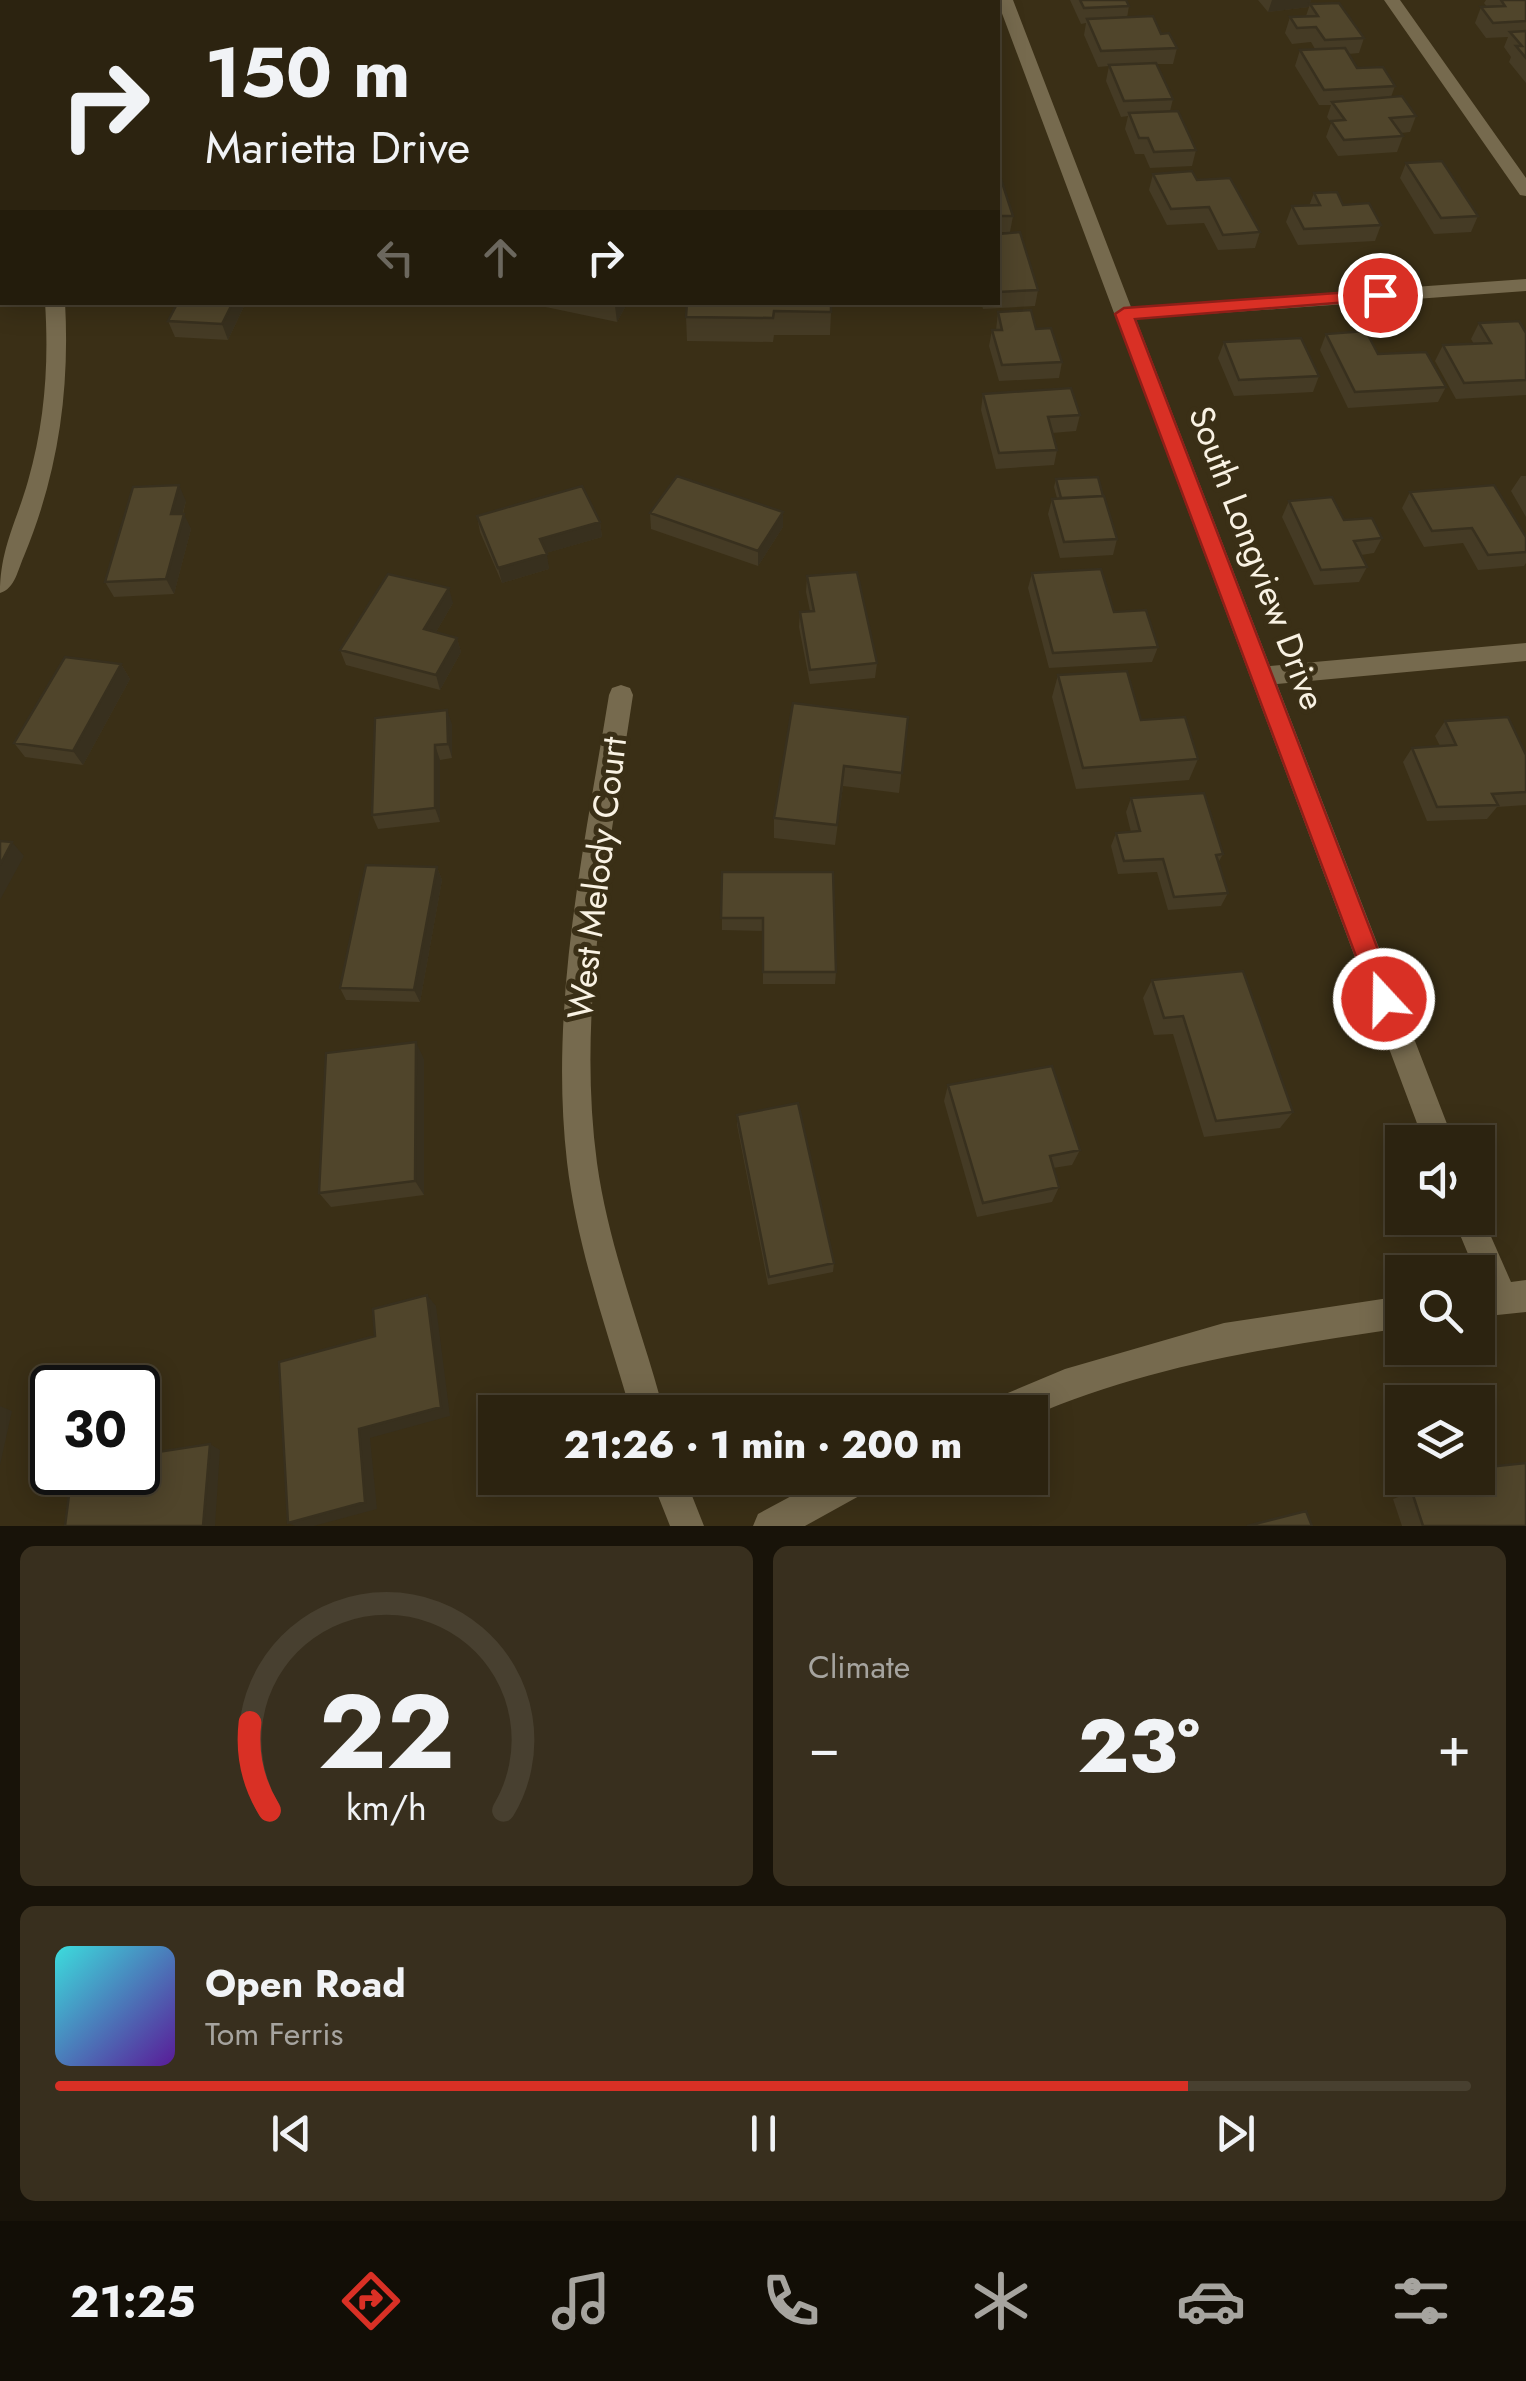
<!DOCTYPE html>
<html lang="en">
<head>
<meta charset="utf-8">
<style>
  :root { --surface:#2c2310; --page:#382f1e; --text:#f1f3f6; --muted:#a6a49f; --line:#484030; --accent:#d93025 }
  body { margin:0; font-family:Jost,sans-serif; background:var(--page); color:var(--text); height:100vh; display:flex; flex-direction:column; font-size:38px; white-space:nowrap }
  * { box-sizing:border-box; margin:0 }
  p { font-size:32px; color:var(--muted) }
  .icon { flex:none; width:55px; height:55px; fill:none; stroke:currentColor; stroke-width:2; stroke-linecap:round; stroke-linejoin:round }
  .map { position:relative; height:1526px; overflow:hidden }
  .panel { display:flex; flex-direction:column; gap:20px; padding:20px; background:#181309; flex:1 }
  .panel>* { flex:none }
  .hud { position:absolute; left:0px; top:0px; width:1000px; height:305px; box-shadow:0 5px 25px #0003,0 0 0 2px var(--line); background:#2c2310; color:var(--text); overflow:hidden }
  .buttons { position:absolute; left:1385px; top:1125px; display:grid; gap:20px }
  .buttons a { display:grid; place-items:center; width:110px; height:110px; border-radius:0px; background:var(--surface); box-shadow:0 5px 25px #0003,0 0 0 2px var(--line); font-size:50px }
  .speed { position:absolute; left:30px; top:1365px; display:flex; gap:20px; font-size:50px; font-weight:700; text-align:center }
  .speed>* { display:grid; place-content:center; width:130px; height:130px; border-radius:50%; background:var(--surface); box-shadow:0 5px 25px #0003,0 0 0 2px var(--line); line-height:1 }
  .speed .limit { border:5px solid #111; border-radius:15px; background:#fff; color:#111 }
  .pin { position:absolute; display:grid; place-items:center; width:85px; height:85px; color:#fff; margin:-42px; border:5px solid #fff; border-radius:50%; box-shadow:0 2px 10px #0007 }
  .me { position:absolute; width:110px; margin:-55px; rotate:339deg; stroke-linejoin:round; filter:drop-shadow(0 0 8px #0008) }
  .turn { display:flex; align-items:center; gap:35px; height:210px; padding:0 40px; font-size:45px }
  .turn .icon { width:130px; height:130px; stroke-width:2.5 }
  .turn b { display:block; font-size:70px; line-height:85px }
  .lanes { display:flex; align-items:center; height:95px; padding:0 40px; background:#0003; justify-content:center; gap:50px; direction:ltr }
  .lanes .off { opacity:.35 }
  .big { font-size:75px; font-weight:800; line-height:1.1 }
  .panel .tile { flex:1; display:flex; flex-direction:column; justify-content:center; gap:15px; min-width:0; padding:0 35px; border-radius:15px; background:var(--page) }
  .panel .dial { align-items:center; gap:0 }
  .dial svg { height:260px; overflow:visible; fill:none; stroke:var(--line); stroke-width:7; stroke-linecap:round; text-anchor:middle }
  .dial text { fill:var(--text); stroke:none }
  .song { display:flex; align-items:center; gap:30px }
  .cover { width:120px; height:120px; border-radius:15px; background:linear-gradient(135deg,hsl(180 70% 55%),hsl(270 70% 35%)) }
  .played { height:10px; border-radius:5px; background:linear-gradient(90deg,var(--accent) 80%,var(--line) 80%) }
  .keys { display:flex; justify-content:space-around; direction:ltr }
  .heat { display:flex; justify-content:space-between; align-items:center; font-size:55px; direction:ltr }
  .panel .tiles { flex:1; display:grid; gap:20px; grid-template-columns:1fr 1fr }
  .tile:last-child { grid-column:span 2 }
  .trip { position:absolute; left:478px; top:1395px; width:570px; height:100px; border-radius:0px; background:var(--surface); box-shadow:0 5px 25px #0003,0 0 0 2px var(--line); font-weight:800; line-height:100px; text-align:center }
  .menu { display:flex; height:160px; justify-content:space-around; align-items:center; background:#120e06; color:var(--muted) }
  .menu .icon { width:70px; height:70px }
  .menu .current { color:var(--accent) }
  .menu b { font-size:45px; color:var(--text) }
  .map>svg:first-child { display:block }
  .lines { fill:none; stroke-linecap:round; stroke-linejoin:round }
  .street { fill:#766a4e; fill-rule:evenodd }
  .wall { fill:#453b25 }
  .shaded-wall { fill:#38301e }
  .building { fill:#50452b; stroke:#38301e; stroke-width:2.5 }
  .route { fill:#d93025; stroke:#8d1f18; stroke-width:2.5 }
  .labels { text-anchor:middle; stroke-width:10; stroke-linejoin:round; paint-order:stroke }
  .street-label { font-size:35px; fill:#f9f2e3; stroke:#3a2f16 }
</style>
</head>
<body>
<div class="map">
<svg width="1526" height="1526" viewBox="0 0 1526 1526">
  <rect width="100%" height="100%" fill="#3a2f16"/>
  <g class="lines">
    <path class="street" d="M 997,0 L 1013,0 L 1131,307 L 1526,279 L 1526,291 L 1136,319 L 1270,666 L 1526,643 L 1526,661 L 1277,684 L 1454,1142 L 1424,1142 Z
      M 1384,0 L 1400,0 L 1526,178 L 1526,196 L 1520,195 Z
      M 2,256 L 2,268 L 0,269 L 0,257 Z
      M 45,302 L 65,302 C 70,391 58,474 24,556 C 18,569 15,589 0,593 C 0,549 16,523 28,481 C 45,422 49,363 45,302 Z
      M 621,685 L 630,688 L 633,695 C 610,849 576,1007 597,1163 C 609,1249 642,1329 664,1412 L 631,1412 C 607,1330 577,1248 567,1162 C 549,1005 584,849 609,695 L 612,688 Z
      M 1478,1207 L 1511,1282 L 1526,1280 L 1526,1312 L 1478,1317 L 1478,1285 L 1481,1285 L 1453,1218 L 1478,1218 Z
      M 1402,1296 L 1402,1328 C 1275,1347 1148,1365 1030,1417 L 1030,1412 L 986,1412 L 991,1400 L 1065,1369 L 1224,1323 Z
      M 651,1478 L 685,1478 L 704,1526 L 670,1526 Z
      M 825,1478 L 875,1478 L 870,1490 L 805,1526 L 753,1526 L 758,1514 Z"/>
  </g>
  <path class="wall" d="M 397,0 L 461,0 L 458,2 L 397,2 Z
    M 667,0 L 711,0 L 711,2 L 667,2 Z
    M 899,0 L 934,0 L 933,2 L 899,2 Z
    M 1070,0 L 1126,0 L 1129,6 L 1127,18 L 1161,34 L 1177,48 L 1173,64 L 1157,64 L 1173,99 L 1170,111 L 1196,150 L 1192,166 L 1150,168 L 1144,154 L 1135,154 L 1125,129 L 1128,116 L 1121,117 L 1106,81 L 1109,66 L 1098,67 L 1084,35 L 1086,23 L 1081,24 Z
    M 1258,0 L 1311,0 L 1309,7 L 1268,12 Z
    M 1486,0 L 1526,0 L 1526,83 L 1509,62 L 1511,57 L 1504,47 L 1508,37 L 1486,38 L 1475,23 L 1481,7 L 1487,7 L 1484,3 Z
    M 1310,4 L 1364,38 L 1359,53 L 1348,54 L 1357,68 L 1395,86 L 1391,97 L 1416,116 L 1410,132 L 1401,133 L 1403,136 L 1397,152 L 1338,156 L 1326,137 L 1331,123 L 1327,117 L 1331,105 L 1319,105 L 1295,66 L 1300,50 L 1315,49 L 1311,42 L 1292,44 L 1285,33 L 1290,17 L 1306,16 Z
    M 1406,163 L 1478,216 L 1471,232 L 1434,234 L 1400,178 Z
    M 998,170 L 1013,216 L 1010,232 L 998,232 Z
    M 1153,174 L 1197,180 L 1260,232 L 1255,248 L 1218,250 L 1204,223 L 1167,225 L 1149,190 Z
    M 1314,193 L 1343,205 L 1381,225 L 1375,241 L 1298,245 L 1286,222 L 1292,206 L 1309,206 Z
    M 998,234 L 1038,290 L 1035,306 L 983,309 L 981,302 L 998,302 Z
    M 178,302 L 246,302 L 228,340 L 175,337 L 168,321 Z
    M 540,302 L 628,302 L 617,322 L 541,306 Z
    M 687,302 L 831,312 L 830,335 L 774,335 L 773,342 L 687,341 L 686,317 Z
    M 998,312 L 1036,329 L 1062,362 L 1059,378 L 999,381 L 989,346 L 992,330 L 996,330 Z
    M 1479,323 L 1526,333 L 1526,395 L 1456,399 L 1435,361 L 1443,345 L 1474,344 L 1471,339 Z
    M 1326,334 L 1378,354 L 1446,387 L 1438,402 L 1348,408 L 1320,350 Z
    M 1224,342 L 1319,376 L 1313,392 L 1234,396 L 1218,358 Z
    M 983,394 L 1080,415 L 1076,431 L 1052,433 L 1057,450 L 1054,465 L 996,469 L 981,410 Z
    M 1521,476 L 1526,476 L 1526,517 L 1511,491 Z
    M 1056,479 L 1117,539 L 1113,555 L 1060,558 L 1048,514 L 1052,499 L 1057,498 L 1054,487 Z
    M 1410,492 L 1526,537 L 1526,563 L 1524,566 L 1478,570 L 1463,543 L 1424,547 L 1402,508 Z
    M 186,501 L 183,514 L 191,529 L 174,594 L 114,597 L 105,582 Z
    M 1289,501 L 1344,520 L 1382,538 L 1374,553 L 1361,555 L 1367,567 L 1359,582 L 1314,585 L 1282,517 Z
    M 650,513 L 783,527 L 758,566 L 651,529 Z
    M 477,516 L 600,522 L 602,537 L 546,553 L 549,569 L 502,583 L 480,532 Z
    M 1032,573 L 1114,612 L 1158,647 L 1152,662 L 1049,668 L 1028,588 Z
    M 807,576 L 877,663 L 875,678 L 810,684 L 799,627 L 800,612 L 810,611 L 806,592 Z
    M 453,603 L 436,632 L 457,638 L 461,652 L 440,690 L 346,665 L 340,650 Z
    M 121,664 L 130,679 L 83,765 L 25,757 L 14,743 Z
    M 1058,675 L 1141,720 L 1198,759 L 1189,780 L 1076,789 L 1052,697 Z
    M 908,717 L 899,793 L 843,786 L 835,845 L 774,838 L 774,818 Z
    M 1445,721 L 1526,755 L 1526,805 L 1497,807 L 1487,819 L 1427,821 L 1403,762 L 1412,748 L 1440,746 L 1435,736 Z
    M 452,724 L 452,758 L 440,760 L 440,822 L 378,829 L 372,815 Z
    M 1131,798 L 1223,854 L 1218,863 L 1228,893 L 1221,906 L 1168,910 L 1157,872 L 1118,874 L 1111,846 L 1116,833 L 1131,832 L 1126,812 Z
    M 437,867 L 442,880 L 420,1002 L 346,1000 L 340,988 Z
    M 722,872 L 836,972 L 835,984 L 763,984 L 763,931 L 722,930 Z
    M 1152,980 L 1293,1112 L 1280,1128 L 1204,1137 L 1173,1034 L 1154,1035 L 1143,998 Z
    M 424,1059 L 424,1195 L 331,1207 L 319,1193 Z
    M 948,1085 L 1080,1150 L 1072,1165 L 1053,1168 L 1059,1187 L 1052,1202 L 977,1217 L 944,1101 Z
    M 737,1115 L 834,1263 L 833,1272 L 768,1285 L 737,1125 Z
    M 1447,1478 L 1478,1478 L 1526,1526 L 1402,1526 L 1393,1499 L 1412,1492 L 1450,1488 Z"/>
  <path class="shaded-wall" d="M 439,0 L 461,0 L 458,2 L 436,2 Z
    M 1272,0 L 1311,0 L 1309,7 L 1268,12 Z
    M 2,37 L 2,63 L 0,64 L 0,38 Z
    M 0,176 L 2,176 L 2,193 L 0,194 Z
    M 233,302 L 246,302 L 228,340 L 222,324 Z
    M 617,302 L 628,302 L 617,322 L 615,306 Z
    M 179,485 L 186,501 L 178,530 L 171,514 Z
    M 783,512 L 783,527 L 758,566 L 758,551 Z
    M 184,514 L 191,529 L 174,594 L 166,579 Z
    M 600,522 L 602,537 L 543,554 L 540,539 Z
    M 547,554 L 549,569 L 502,583 L 498,568 Z
    M 449,588 L 453,603 L 429,644 L 424,629 Z
    M 457,638 L 461,652 L 440,690 L 436,675 Z
    M 121,664 L 130,679 L 83,765 L 73,751 Z
    M 447,710 L 452,724 L 452,758 L 448,744 Z
    M 435,745 L 440,760 L 440,822 L 435,808 Z
    M 12,842 L 24,856 L 0,900 L 0,865 Z
    M 437,867 L 442,880 L 420,1002 L 414,990 Z
    M 416,1042 L 424,1059 L 424,1195 L 415,1181 Z
    M 427,1295 L 436,1306 L 450,1416 L 370,1438 L 377,1509 L 314,1526 L 295,1526 L 288,1523 L 359,1429 Z
    M 0,1406 L 12,1411 L 0,1465 Z
    M 210,1444 L 220,1450 L 215,1526 L 203,1526 Z"/>
  <path class="building" d="M 27,0 L 90,0 L 91,2 L 28,2 Z
    M 416,0 L 439,0 L 436,2 L 425,2 Z
    M 1080,0 L 1126,0 L 1129,6 L 1084,8 Z
    M 1501,0 L 1526,0 L 1526,21 L 1493,23 L 1481,7 L 1505,6 Z
    M 1339,3 L 1364,38 L 1325,40 L 1316,27 L 1297,28 L 1290,17 L 1318,16 L 1310,4 Z
    M 2,10 L 2,37 L 0,38 L 0,11 Z
    M 1153,16 L 1161,34 L 1169,33 L 1177,48 L 1101,51 L 1087,19 Z
    M 1526,31 L 1526,58 L 1516,46 L 1522,46 L 1510,32 Z
    M 1345,48 L 1357,68 L 1383,67 L 1395,86 L 1324,90 L 1300,50 Z
    M 1156,63 L 1173,99 L 1124,101 L 1109,65 Z
    M 1402,96 L 1416,116 L 1390,118 L 1403,136 L 1344,140 L 1331,121 L 1345,120 L 1332,102 Z
    M 1178,111 L 1196,150 L 1154,152 L 1148,138 L 1139,138 L 1129,113 Z
    M 0,148 L 2,148 L 2,176 L 0,176 Z
    M 1442,161 L 1478,216 L 1441,218 L 1406,163 Z
    M 998,170 L 1013,216 L 998,216 Z
    M 1192,171 L 1197,180 L 1230,178 L 1260,232 L 1223,235 L 1209,207 L 1171,209 L 1153,174 Z
    M 1337,192 L 1343,205 L 1369,203 L 1381,225 L 1304,229 L 1292,206 L 1320,205 L 1314,193 Z
    M 1020,232 L 1038,290 L 998,292 L 998,234 Z
    M 178,302 L 233,302 L 222,324 L 168,321 Z
    M 687,302 L 831,302 L 831,312 L 774,311 L 773,318 L 686,317 Z
    M 1031,310 L 1036,329 L 1051,328 L 1062,362 L 1002,365 L 992,330 L 1002,330 L 998,312 Z
    M 1519,321 L 1526,333 L 1526,380 L 1464,383 L 1443,345 L 1491,343 L 1479,323 Z
    M 1366,331 L 1378,354 L 1426,352 L 1446,387 L 1355,392 L 1326,334 Z
    M 1301,338 L 1319,376 L 1239,380 L 1224,342 Z
    M 1071,388 L 1080,415 L 1048,417 L 1057,450 L 999,453 L 983,394 Z
    M 677,476 L 783,512 L 758,551 L 650,513 Z
    M 1098,477 L 1103,496 L 1061,498 L 1056,479 Z
    M 179,485 L 171,514 L 184,514 L 166,579 L 105,582 L 133,487 Z
    M 1494,485 L 1526,537 L 1526,552 L 1488,555 L 1472,528 L 1432,531 L 1410,492 Z
    M 582,486 L 600,522 L 540,539 L 547,554 L 498,568 L 477,516 Z
    M 1104,496 L 1117,539 L 1064,542 L 1052,499 Z
    M 1332,497 L 1344,520 L 1372,518 L 1382,538 L 1354,541 L 1367,567 L 1321,570 L 1289,501 Z
    M 1101,569 L 1114,612 L 1146,610 L 1158,647 L 1053,653 L 1032,573 Z
    M 857,572 L 877,663 L 810,670 L 800,612 L 814,611 L 807,576 Z
    M 388,574 L 449,588 L 424,629 L 457,638 L 436,675 L 340,650 Z
    M 65,657 L 121,664 L 73,751 L 14,743 Z
    M 1127,671 L 1141,720 L 1185,717 L 1198,759 L 1083,768 L 1058,675 Z
    M 793,703 L 908,717 L 902,773 L 844,766 L 837,825 L 774,818 Z
    M 447,710 L 448,744 L 435,745 L 435,808 L 372,815 L 375,718 Z
    M 1508,717 L 1526,755 L 1526,792 L 1492,794 L 1498,805 L 1437,807 L 1412,748 L 1456,745 L 1445,721 Z
    M 1204,793 L 1223,854 L 1216,855 L 1228,893 L 1174,897 L 1163,859 L 1124,861 L 1116,833 L 1140,831 L 1131,798 Z
    M 0,841 L 12,842 L 0,865 Z
    M 366,865 L 437,867 L 414,990 L 340,988 Z
    M 722,872 L 833,872 L 836,972 L 763,972 L 763,918 L 721,918 Z
    M 1243,971 L 1293,1112 L 1216,1121 L 1183,1016 L 1164,1018 L 1152,980 Z
    M 416,1042 L 415,1181 L 319,1193 L 326,1053 Z
    M 1052,1066 L 1080,1150 L 1050,1156 L 1059,1187 L 983,1203 L 948,1085 Z
    M 798,1103 L 834,1263 L 769,1277 L 737,1115 Z
    M 427,1295 L 441,1407 L 359,1429 L 365,1502 L 288,1523 L 279,1362 L 375,1336 L 373,1309 Z
    M 210,1444 L 203,1526 L 65,1526 L 72,1472 L 138,1472 L 138,1455 Z
    M 1526,1463 L 1526,1526 L 1423,1526 L 1412,1492 L 1472,1486 L 1469,1478 L 1478,1478 L 1478,1468 Z
    M 1306,1511 L 1312,1526 L 1247,1526 Z"/>
  <path class="route" d="M 1380,290 L 1386,291 L 1386,299 L 1135,319 L 1397,999 L 1393,1007 L 1384,1010 L 1376,1007 L 1372,999 L 1115,314 L 1124,308 Z"/>
  <g class="labels">
    <g class="street-label">
      <text transform="translate(1257 558) rotate(69)" y="12">South Longview Drive</text>
      <text transform="translate(597 878) rotate(-83)" y="12">West Melody Court</text>
    </g>
  </g>
</svg>
<div class="buttons">
<a><svg class="icon" aria-label="sound" viewBox="0 0 24 24"><path d="M4 9h4l5-4v14l-5-4H4zM17 9q2 3 0 6"/></svg></a>
<a><svg class="icon" aria-label="search" viewBox="0 0 24 24"><circle cx="10" cy="10" r="6"/><path d="M15 15l6 6"/></svg></a>
<a><svg class="icon" aria-label="layers" viewBox="0 0 24 24"><path d="M12 4l9 5-9 5-9-5zM3 14l9 5 9-5"/></svg></a>
</div>
<div class="speed"><div class="limit">30</div></div>
<div class="pin" style="left:1380px;top:295px;background:#d93025"><svg class="icon" aria-label="arrive" viewBox="0 0 24 24"><path d="M6 21V4h12l-3 4 3 4H6"/></svg></div>
<svg class="me" style="left:1384px;top:999px" viewBox="-20 -20 40 40"><circle r="17" fill="#d93025" stroke="#fff" stroke-width="3"/><path d="M0-11L8 9 0 5-8 9z" fill="#fff"/></svg>
<div class="trip">21:26 · 1 min · 200 m</div>
<div class="hud">
<div class="turn"><svg class="icon" aria-label="right" viewBox="0 0 24 24"><path d="M7 20v-9h11M14 6l5 5-5 5"/></svg><div><b>150 m</b>Marietta Drive</div></div>
<div class="lanes"><svg class="icon off" aria-label="left" viewBox="0 0 24 24"><path d="M17 20v-9H6M10 6l-5 5 5 5"/></svg><svg class="icon off" aria-label="ahead" viewBox="0 0 24 24"><path d="M12 20V5M6 11l6-6 6 6"/></svg><svg class="icon" aria-label="right" viewBox="0 0 24 24"><path d="M7 20v-9h11M14 6l5 5-5 5"/></svg></div>
</div>
</div>
<section class="panel">
<div class="tiles">
<div class="tile dial"><svg viewBox="0 0 100 80">
<path d="M14 69A42 42 0 1 1 86 69"/>
<path d="M14 69A42 42 0 0 1 8 42" stroke="#d93025"/>
<text x="50" y="56" font-size="32" font-weight="700">22</text>
<text x="50" y="72" font-size="11">km/h</text>
</svg></div>
<div class="tile"><p>Climate</p>
<div class="heat"><a>−</a><b class="big">23°</b><a>+</a></div>
</div>
<div class="tile">
<div class="song"><i class="cover"></i><div><b>Open Road</b><p>Tom Ferris</p></div></div>
<div class="played"></div>
<div class="keys"><svg class="icon" aria-label="previous" viewBox="0 0 24 24"><path d="M18 5L8 12l10 7zM5 5v14"/></svg><svg class="icon" aria-label="pause" viewBox="0 0 24 24"><path d="M8 5v14M16 5v14"/></svg><svg class="icon" aria-label="next" viewBox="0 0 24 24"><path d="M6 5l10 7-10 7zM19 5v14"/></svg></div>
</div>
</div>
</section>
<nav class="menu">
<b>21:25</b>
<svg class="icon current" aria-label="directions" viewBox="0 0 24 24"><path d="M12 3l9 9-9 9-9-9zM9 14v-3h6M13 9l2 2-2 2"/></svg>
<svg class="icon" aria-label="music" viewBox="0 0 24 24"><path d="M9 18V5l10-2v13"/><circle cx="6" cy="18" r="3"/><circle cx="16" cy="16" r="3"/></svg>
<svg class="icon" aria-label="phone" viewBox="0 0 24 24"><path d="M5 4h4l2 5-3 2q2 4 5 5l2-3 5 2v4C11 20 4 13 5 4z"/></svg>
<svg class="icon" aria-label="climate" viewBox="0 0 24 24"><path d="M12 3v18M4 7l16 10M4 17L20 7"/></svg>
<svg class="icon" aria-label="car" viewBox="0 0 24 24"><path d="M5 17H2v-5l4-1 3-4h7l3 4 3 1v5h-3M9 17h6M6 11h13"/><circle cx="7" cy="17" r="2"/><circle cx="17" cy="17" r="2"/></svg>
<svg class="icon" aria-label="filters" viewBox="0 0 24 24"><path d="M4 7h16M4 17h16"/><circle cx="9" cy="7" r="2"/><circle cx="15" cy="17" r="2"/></svg>
</nav>
</body>
</html>
